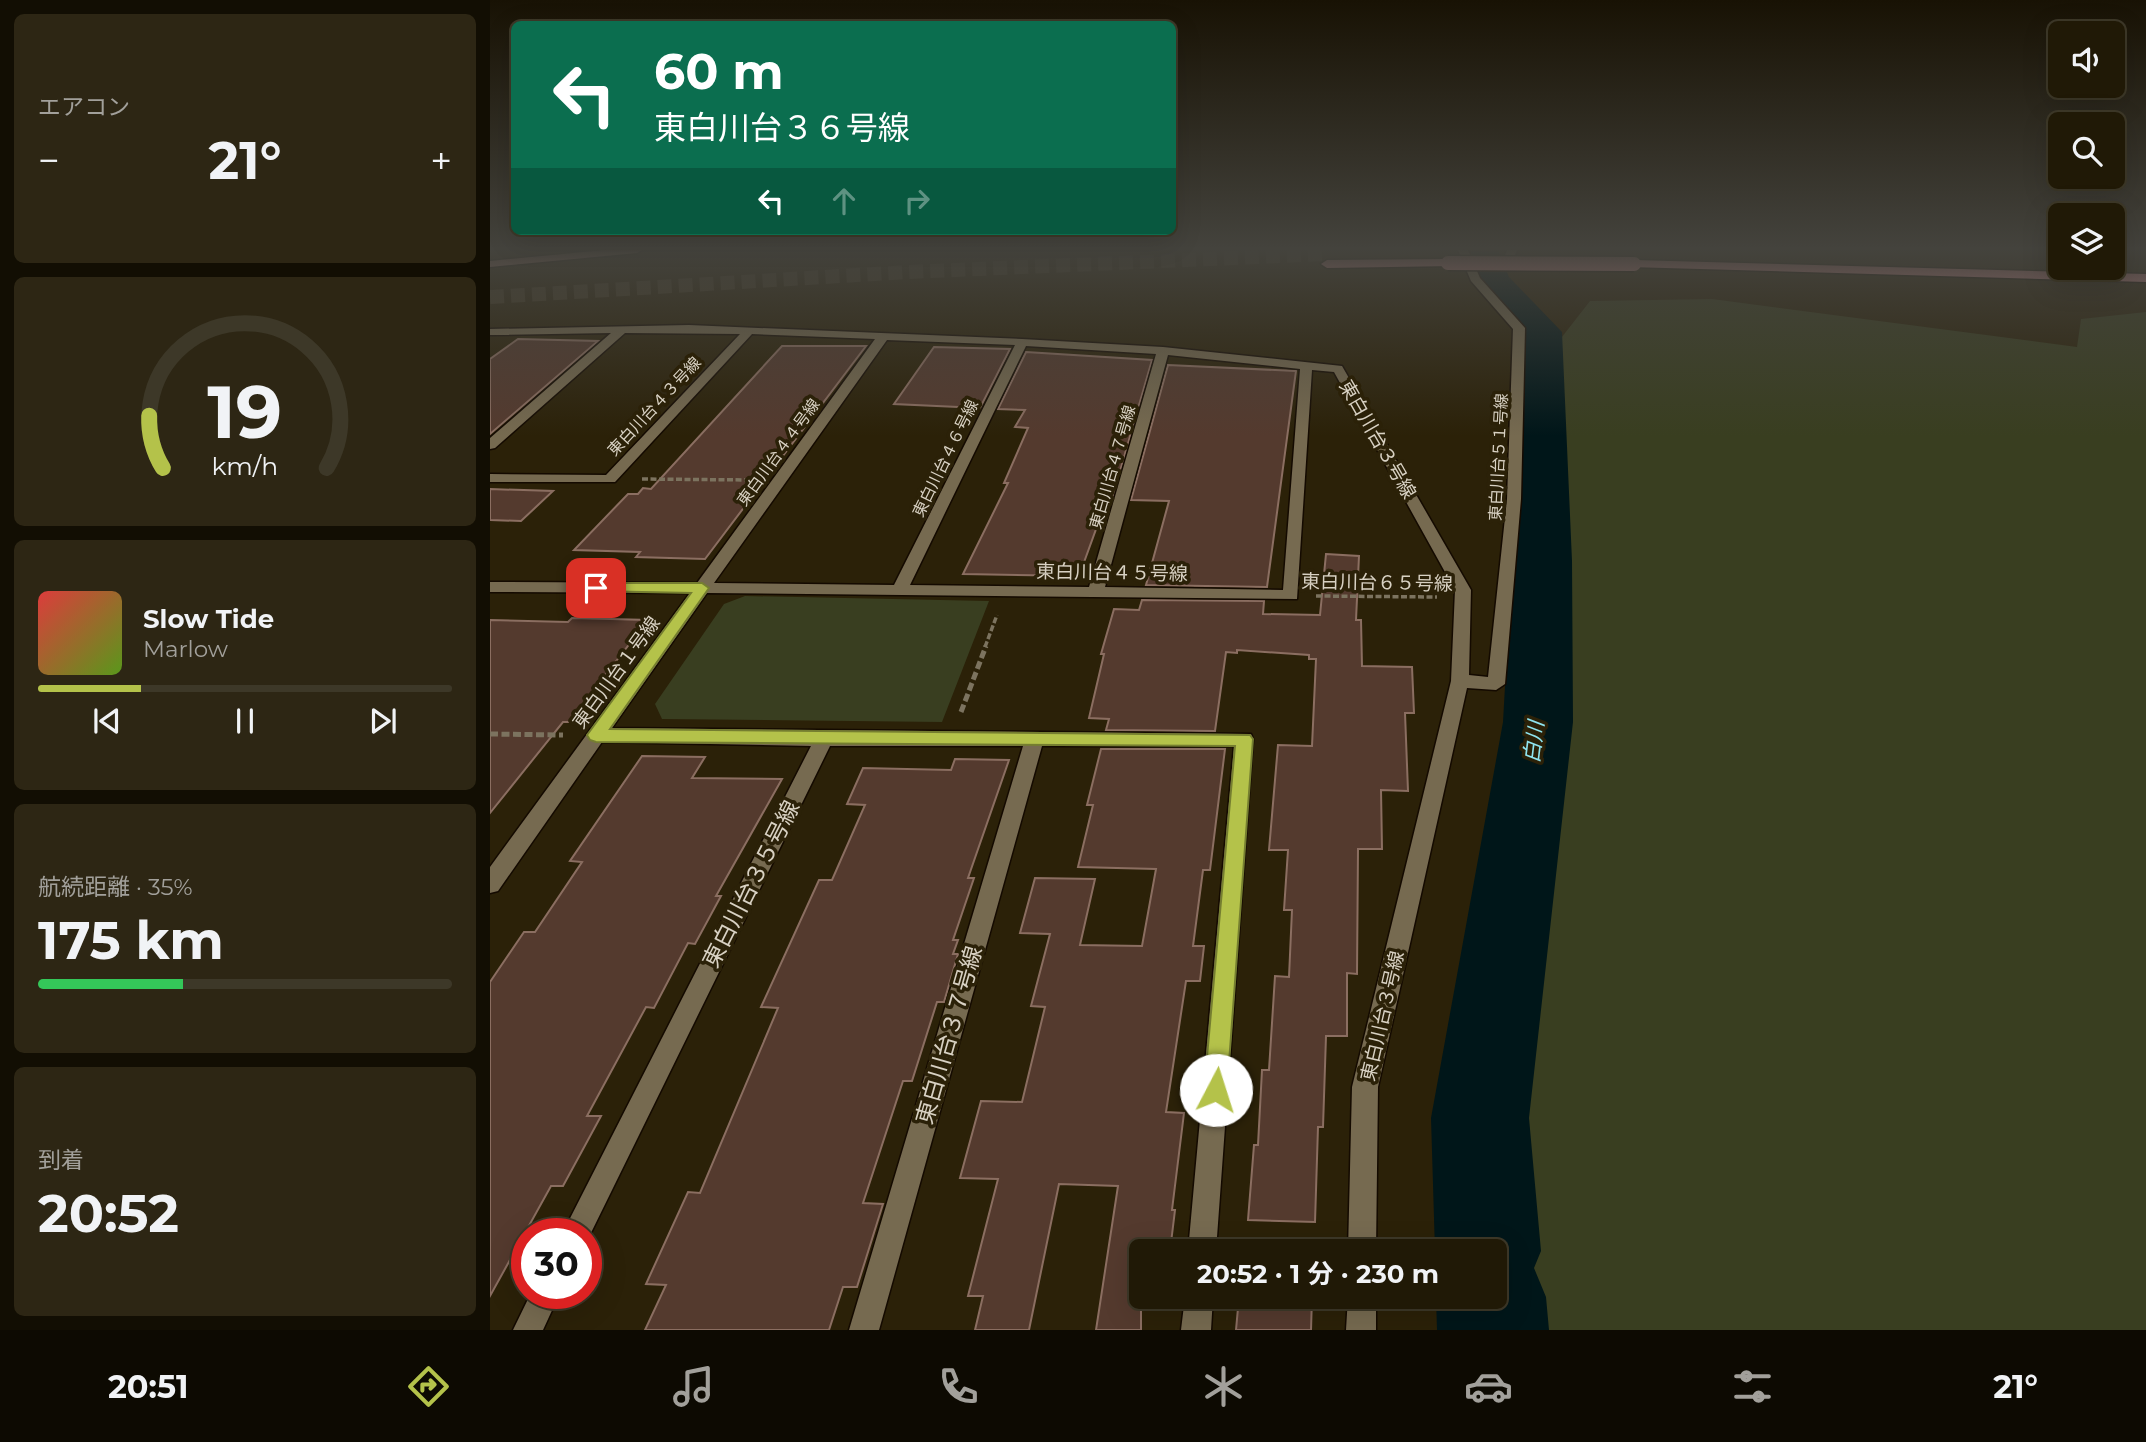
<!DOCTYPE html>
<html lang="ja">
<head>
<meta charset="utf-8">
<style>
  :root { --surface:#201906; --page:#2d2614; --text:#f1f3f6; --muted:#a2a09b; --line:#3d3828; --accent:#b4c24a }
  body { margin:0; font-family:Montserrat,"Noto Sans JP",sans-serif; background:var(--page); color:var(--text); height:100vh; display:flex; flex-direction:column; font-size:26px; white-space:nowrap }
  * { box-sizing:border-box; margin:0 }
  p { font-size:23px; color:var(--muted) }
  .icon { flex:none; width:38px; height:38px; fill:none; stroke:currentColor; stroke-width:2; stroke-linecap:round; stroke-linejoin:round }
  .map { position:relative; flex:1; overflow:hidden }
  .sheet { display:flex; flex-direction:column; gap:14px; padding:14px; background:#120e03; width:490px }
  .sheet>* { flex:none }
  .guide { position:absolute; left:21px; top:21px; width:665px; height:214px; border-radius:10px; box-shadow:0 7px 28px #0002,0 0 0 2px var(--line); background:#0b6e4f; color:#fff; overflow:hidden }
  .buttons { position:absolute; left:1558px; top:21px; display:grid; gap:14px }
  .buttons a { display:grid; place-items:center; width:77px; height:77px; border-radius:10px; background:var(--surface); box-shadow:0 7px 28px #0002,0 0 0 2px var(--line); font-size:35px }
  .speed { position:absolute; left:21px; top:1218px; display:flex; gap:14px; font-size:35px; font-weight:700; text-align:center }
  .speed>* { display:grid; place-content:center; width:91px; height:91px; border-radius:50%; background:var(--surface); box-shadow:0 7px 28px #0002,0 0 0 2px var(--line); line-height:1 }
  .speed .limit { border:10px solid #d22; background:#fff; color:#111 }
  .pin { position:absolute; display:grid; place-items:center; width:60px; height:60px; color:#fff; margin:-30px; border-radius:14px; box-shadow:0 4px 10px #0006 }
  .me { position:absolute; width:77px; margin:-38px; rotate:5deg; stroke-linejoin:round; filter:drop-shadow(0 0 5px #0008) }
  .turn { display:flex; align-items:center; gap:24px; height:147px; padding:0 28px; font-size:32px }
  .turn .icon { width:91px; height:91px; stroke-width:2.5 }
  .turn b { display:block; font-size:49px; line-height:60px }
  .lanes { display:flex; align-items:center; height:66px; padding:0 28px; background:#0003; justify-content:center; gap:35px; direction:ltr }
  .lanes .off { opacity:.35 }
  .big { font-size:52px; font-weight:700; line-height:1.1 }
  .sheet .widget { flex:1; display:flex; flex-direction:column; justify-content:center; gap:10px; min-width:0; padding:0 24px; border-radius:10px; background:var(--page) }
  .sheet .dial { align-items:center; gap:0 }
  .dial svg { height:182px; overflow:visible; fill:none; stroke:var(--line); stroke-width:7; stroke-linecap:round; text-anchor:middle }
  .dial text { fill:var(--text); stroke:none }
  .song { display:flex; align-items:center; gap:21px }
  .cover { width:84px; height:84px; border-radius:10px; background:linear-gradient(135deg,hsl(0 70% 55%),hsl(90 70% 35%)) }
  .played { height:7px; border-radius:4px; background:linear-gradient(90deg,var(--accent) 25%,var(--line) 25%) }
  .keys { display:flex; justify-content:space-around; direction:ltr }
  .heat { display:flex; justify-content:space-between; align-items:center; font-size:38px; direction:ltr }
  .charge { height:10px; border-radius:5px; background:linear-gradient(90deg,#34c759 35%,var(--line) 0) }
  .trip { position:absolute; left:639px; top:1239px; width:378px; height:70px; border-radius:10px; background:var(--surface); box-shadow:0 7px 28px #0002,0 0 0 2px var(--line); font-weight:700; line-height:70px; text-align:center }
  .menu { display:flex; height:112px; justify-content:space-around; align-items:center; background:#0d0a02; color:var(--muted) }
  .menu .icon { width:49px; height:49px }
  .menu .active { color:var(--accent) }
  .menu b { font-size:32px; color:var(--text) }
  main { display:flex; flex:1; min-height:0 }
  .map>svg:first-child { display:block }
  .green { fill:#393e20 }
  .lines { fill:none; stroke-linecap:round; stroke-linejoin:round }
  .river { fill:#001619; fill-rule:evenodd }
  .building { fill:#543a2e; stroke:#8b6e61; stroke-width:2 }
  .highway-tunnel { stroke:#453b24; stroke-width:14; stroke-dasharray:14 7; stroke-linecap:butt }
  .minor-casing { stroke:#140a00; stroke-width:3 }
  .major-casing { stroke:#140a00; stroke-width:3 }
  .highway-casing { stroke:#140a00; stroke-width:3 }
  .path-far1 { stroke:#7c735f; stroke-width:3.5; stroke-dasharray:6 2.5; stroke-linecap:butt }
  .path { stroke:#7c735f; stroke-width:5; stroke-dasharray:8 3.5; stroke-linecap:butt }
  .minor { fill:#766a50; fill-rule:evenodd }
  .major { fill:#c38a86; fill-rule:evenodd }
  .highway { fill:#f6a0aa; fill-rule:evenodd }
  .highway-bridge-casing { stroke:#140a00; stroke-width:17; stroke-linecap:butt }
  .highway-bridge { stroke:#f6a0aa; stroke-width:14 }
  .route { fill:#b4c24a; stroke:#757e30; stroke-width:2 }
  .labels { text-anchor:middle; stroke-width:7; stroke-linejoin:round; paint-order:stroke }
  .far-street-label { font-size:16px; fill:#d8d1c3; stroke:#2b2108 }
  .street-label { font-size:19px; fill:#d8d1c3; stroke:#2b2108 }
  .water-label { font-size:21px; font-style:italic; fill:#8fe5f0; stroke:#2b2108 }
  .near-street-label { font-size:23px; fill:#d8d1c3; stroke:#2b2108 }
</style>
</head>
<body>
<main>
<section class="sheet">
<div class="widget"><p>エアコン</p>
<div class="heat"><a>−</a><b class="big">21°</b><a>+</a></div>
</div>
<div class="widget dial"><svg viewBox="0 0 100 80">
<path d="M14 69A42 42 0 1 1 86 69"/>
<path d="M14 69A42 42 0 0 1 8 46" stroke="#b4c24a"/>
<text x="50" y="56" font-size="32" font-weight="700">19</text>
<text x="50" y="72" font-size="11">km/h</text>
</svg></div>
<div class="widget">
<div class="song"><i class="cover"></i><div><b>Slow Tide</b><p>Marlow</p></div></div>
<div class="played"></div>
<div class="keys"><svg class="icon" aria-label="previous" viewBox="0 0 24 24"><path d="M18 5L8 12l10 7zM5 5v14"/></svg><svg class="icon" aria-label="pause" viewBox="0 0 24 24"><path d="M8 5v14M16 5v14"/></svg><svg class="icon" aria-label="next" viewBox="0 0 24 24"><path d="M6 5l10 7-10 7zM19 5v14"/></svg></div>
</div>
<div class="widget"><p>航続距離 · 35%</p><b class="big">175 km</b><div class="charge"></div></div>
<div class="widget"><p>到着</p><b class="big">20:52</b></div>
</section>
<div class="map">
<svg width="1656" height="1330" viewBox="0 0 1656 1330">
  <rect width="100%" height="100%" fill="#2b2108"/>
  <path class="green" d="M 1222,299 L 1587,347 L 1591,319 L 1656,312 L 1656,1330 L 1033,1330 L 1010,1092 L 1052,833 L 1078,739 L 1061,351 L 1100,301 Z
    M 255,596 L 499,601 L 452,722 L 172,719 L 165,704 L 234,604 Z"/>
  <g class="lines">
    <path class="river" d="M 970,250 L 1008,250 L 1019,277 L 1072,332 L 1082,561 L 1083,722 L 1039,1118 L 1051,1251 L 1044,1268 L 1056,1297 L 1059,1330 L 947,1330 L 946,1297 L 1004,1297 L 1004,1251 L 945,1251 L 941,1118 L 1013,722 L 1022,561 L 1028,334 L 981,282 Z"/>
  </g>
  <path class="building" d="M 28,339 L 108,341 L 0,434 L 0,359 Z
    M 292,346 L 376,346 L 215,559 L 146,557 L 150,552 L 84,550 L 138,494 L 148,494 L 153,488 L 161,489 Z
    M 444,347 L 520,349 L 490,408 L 404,404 Z
    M 536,352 L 662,360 L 622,499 L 617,499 L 589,576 L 473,574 L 518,483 L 514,483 L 538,428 L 525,427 L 535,410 L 508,409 Z
    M 678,365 L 806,371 L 777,587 L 656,585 L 679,501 L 641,500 Z
    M 0,489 L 63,491 L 31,521 L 0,520 Z
    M 836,554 L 869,556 L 866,620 L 871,620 L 872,666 L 922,667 L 924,713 L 915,713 L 918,791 L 891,790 L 892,849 L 868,849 L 867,974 L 857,973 L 857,1036 L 836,1036 L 833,1127 L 828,1127 L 825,1222 L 758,1220 L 764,1145 L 768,1145 L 772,1070 L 779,1070 L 785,976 L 799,977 L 802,910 L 794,910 L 798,850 L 779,850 L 788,745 L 822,746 L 826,659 L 819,659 L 819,655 L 747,650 L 747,653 L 736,652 L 725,731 L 616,730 L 619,719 L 599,718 L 614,654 L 611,654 L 624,609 L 649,610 L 652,600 L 774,601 L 773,614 L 830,615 Z
    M 82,618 L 158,620 L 79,722 L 73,722 L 0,813 L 0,620 L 78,622 Z
    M 611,749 L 735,749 L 720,870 L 713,870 L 703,946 L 714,946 L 710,981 L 696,981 L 676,1112 L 694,1113 L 682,1210 L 685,1210 L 680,1251 L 651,1251 L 651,1330 L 606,1330 L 628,1186 L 569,1184 L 539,1330 L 485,1330 L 493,1296 L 478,1296 L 508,1179 L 470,1178 L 491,1101 L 532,1102 L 555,1007 L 541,1006 L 560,934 L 530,933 L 545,878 L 605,879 L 590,945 L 652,946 L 666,869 L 588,867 L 603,805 L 597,805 Z
    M 152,756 L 215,757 L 202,778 L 292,779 L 226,896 L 231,896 L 205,944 L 198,943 L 164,1008 L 156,1007 L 97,1116 L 111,1116 L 73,1186 L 61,1186 L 0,1296 L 0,982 L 34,932 L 45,932 L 92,862 L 80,861 Z
    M 465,759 L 519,760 L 478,878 L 484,878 L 463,940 L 468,940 L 463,954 L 468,954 L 454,1002 L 447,1002 L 422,1081 L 413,1081 L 373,1203 L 393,1204 L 367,1287 L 353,1287 L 339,1330 L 155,1330 L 176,1285 L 156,1284 L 198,1192 L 210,1193 L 288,1008 L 271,1007 L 329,880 L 342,880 L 375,805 L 357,804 L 373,768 L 461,770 Z
    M 749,1297 L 822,1297 L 821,1330 L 746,1330 Z"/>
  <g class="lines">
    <path class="highway-tunnel" d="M 0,297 L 418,272 L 837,254"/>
    <defs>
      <path id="minor" d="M 968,250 L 978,250 L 990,278 L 1035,328 L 1031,499 L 1015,684 L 1006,690 L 977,688 L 888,1087 L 886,1251 L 858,1251 L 862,1087 L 961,681 L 965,590 L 844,372 L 822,370 L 807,599 L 217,593 L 122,728 L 761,734 L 763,739 L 726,1251 L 698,1251 L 744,746 L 552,746 L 389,1330 L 359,1330 L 533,746 L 340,746 L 96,1243 L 96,1234 L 72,1234 L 321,746 L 112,742 L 8,891 L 0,893 L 0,867 L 200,593 L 0,592 L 0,582 L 207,583 L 385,339 L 262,334 L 125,482 L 0,482 L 0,474 L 116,475 L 250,334 L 135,333 L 5,448 L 0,449 L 0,438 L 121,333 L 0,335 L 0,329 L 199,325 L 532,339 L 673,347 L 852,366 L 981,590 L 979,675 L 998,677 L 1017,499 L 1023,329 L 981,281 ZM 397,340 L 525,345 L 404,585 L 224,583 ZM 536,346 L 666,354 L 599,587 L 420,585 ZM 678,355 L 810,369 L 793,590 L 615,587 Z
        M 1017,250 L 1027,250 L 1020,268 L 1001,268 L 1001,264 L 1012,263 Z
        M 41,1293 L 70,1293 L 53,1330 L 23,1330 Z
        M 695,1297 L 723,1297 L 721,1330 L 691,1330 Z
        M 858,1297 L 886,1297 L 886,1330 L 856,1330 Z"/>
      <path id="major" d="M 115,250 L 152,250 L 147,253 L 0,267 L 0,261 Z"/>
      <path id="highway" d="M 958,259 L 962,260 L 962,266 L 837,268 L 831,264 L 837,260 Z
        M 1144,260 L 1656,274 L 1656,282 L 1140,267 L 1138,264 Z"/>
    </defs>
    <use href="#minor" class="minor-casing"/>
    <use href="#major" class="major-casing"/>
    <use href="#highway" class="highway-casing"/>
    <path class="path-far1" d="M 152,479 L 259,480
      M 826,596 L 947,597
      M 495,647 L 507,615"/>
    <path class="path" d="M 471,712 L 496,646
      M 0,734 L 73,735"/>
    <use href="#minor" class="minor"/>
    <use href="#major" class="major"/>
    <use href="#highway" class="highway"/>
    <defs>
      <path id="highway-bridge" d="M 958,263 L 1144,264"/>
    </defs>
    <use href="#highway-bridge" class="highway-bridge-casing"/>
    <use href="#highway-bridge" class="highway-bridge"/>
  </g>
  <linearGradient id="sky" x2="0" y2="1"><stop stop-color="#181204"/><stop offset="0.57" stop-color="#44433d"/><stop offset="1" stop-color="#44433d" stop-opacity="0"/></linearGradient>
  <rect width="1656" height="436" fill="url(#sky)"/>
  <path class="route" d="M 106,583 L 212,583 L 219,588 L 120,729 L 760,735 L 763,739 L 737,1090 L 734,1098 L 726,1101 L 718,1098 L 714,1090 L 745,746 L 106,742 L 100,740 L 97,735 L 100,731 L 201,593 L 101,591 L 101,584 Z"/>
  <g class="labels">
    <g class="far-street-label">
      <text transform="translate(164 406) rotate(-47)" y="6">東白川台４３号線</text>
      <text transform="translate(288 452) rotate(-54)" y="6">東白川台４４号線</text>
      <text transform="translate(1008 457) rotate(-87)" y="6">東白川台５１号線</text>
      <text transform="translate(455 458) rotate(-64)" y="6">東白川台４６号線</text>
      <text transform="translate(622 467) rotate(-74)" y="6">東白川台４７号線</text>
    </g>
    <g class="street-label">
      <text transform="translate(888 439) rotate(60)" y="7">東白川台３号線</text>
      <text transform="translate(622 572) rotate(1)" y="7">東白川台４５号線</text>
      <text transform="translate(887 582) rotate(1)" y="7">東白川台６５号線</text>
      <text transform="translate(126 672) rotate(-54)" y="7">東白川台１号線</text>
      <text transform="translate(892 1016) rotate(-77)" y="7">東白川台３号線</text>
    </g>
    <g class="water-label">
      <text transform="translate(1044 742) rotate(-83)" y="7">白川</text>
    </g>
    <g class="near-street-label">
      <text transform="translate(261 884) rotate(-63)" y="8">東白川台３５号線</text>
      <text transform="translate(459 1035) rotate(-74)" y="8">東白川台３７号線</text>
    </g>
  </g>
</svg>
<div class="buttons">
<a><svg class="icon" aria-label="sound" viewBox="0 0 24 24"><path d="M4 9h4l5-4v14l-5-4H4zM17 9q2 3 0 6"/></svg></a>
<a><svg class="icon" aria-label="search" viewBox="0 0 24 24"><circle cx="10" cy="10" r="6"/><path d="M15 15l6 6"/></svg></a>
<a><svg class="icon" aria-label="layers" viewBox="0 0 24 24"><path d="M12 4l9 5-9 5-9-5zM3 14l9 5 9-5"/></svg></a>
</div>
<div class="speed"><div class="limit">30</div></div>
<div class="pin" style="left:106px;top:588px;background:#d93025"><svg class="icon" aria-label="arrive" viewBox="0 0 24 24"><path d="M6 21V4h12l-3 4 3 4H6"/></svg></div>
<svg class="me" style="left:726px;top:1090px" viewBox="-20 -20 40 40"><circle r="19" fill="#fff"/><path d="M0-13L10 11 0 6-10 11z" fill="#b4c24a"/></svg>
<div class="trip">20:52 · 1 分 · 230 m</div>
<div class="guide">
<div class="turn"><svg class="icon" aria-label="left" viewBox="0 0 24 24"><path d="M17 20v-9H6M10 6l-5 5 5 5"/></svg><div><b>60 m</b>東白川台３６号線</div></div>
<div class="lanes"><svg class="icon" aria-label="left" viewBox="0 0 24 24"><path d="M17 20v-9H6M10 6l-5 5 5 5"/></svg><svg class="icon off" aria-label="ahead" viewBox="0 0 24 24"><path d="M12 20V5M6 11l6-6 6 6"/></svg><svg class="icon off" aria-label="right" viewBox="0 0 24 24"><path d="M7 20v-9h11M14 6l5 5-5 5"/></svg></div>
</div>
</div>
</main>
<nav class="menu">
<b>20:51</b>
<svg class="icon active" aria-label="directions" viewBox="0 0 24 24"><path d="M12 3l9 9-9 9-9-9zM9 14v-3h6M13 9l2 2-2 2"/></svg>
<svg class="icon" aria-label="music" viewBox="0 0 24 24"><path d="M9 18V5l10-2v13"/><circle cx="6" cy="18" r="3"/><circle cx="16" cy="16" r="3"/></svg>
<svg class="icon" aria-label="phone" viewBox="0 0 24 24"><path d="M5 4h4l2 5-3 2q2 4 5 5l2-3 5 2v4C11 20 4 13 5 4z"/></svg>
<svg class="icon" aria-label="climate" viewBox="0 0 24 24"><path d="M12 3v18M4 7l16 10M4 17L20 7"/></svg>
<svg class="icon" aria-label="car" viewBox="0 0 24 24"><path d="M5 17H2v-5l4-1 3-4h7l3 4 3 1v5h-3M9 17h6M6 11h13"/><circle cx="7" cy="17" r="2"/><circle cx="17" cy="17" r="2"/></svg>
<svg class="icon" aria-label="filters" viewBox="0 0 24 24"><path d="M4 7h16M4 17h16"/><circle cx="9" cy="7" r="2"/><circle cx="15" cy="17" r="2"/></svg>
<b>21°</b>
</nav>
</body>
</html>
